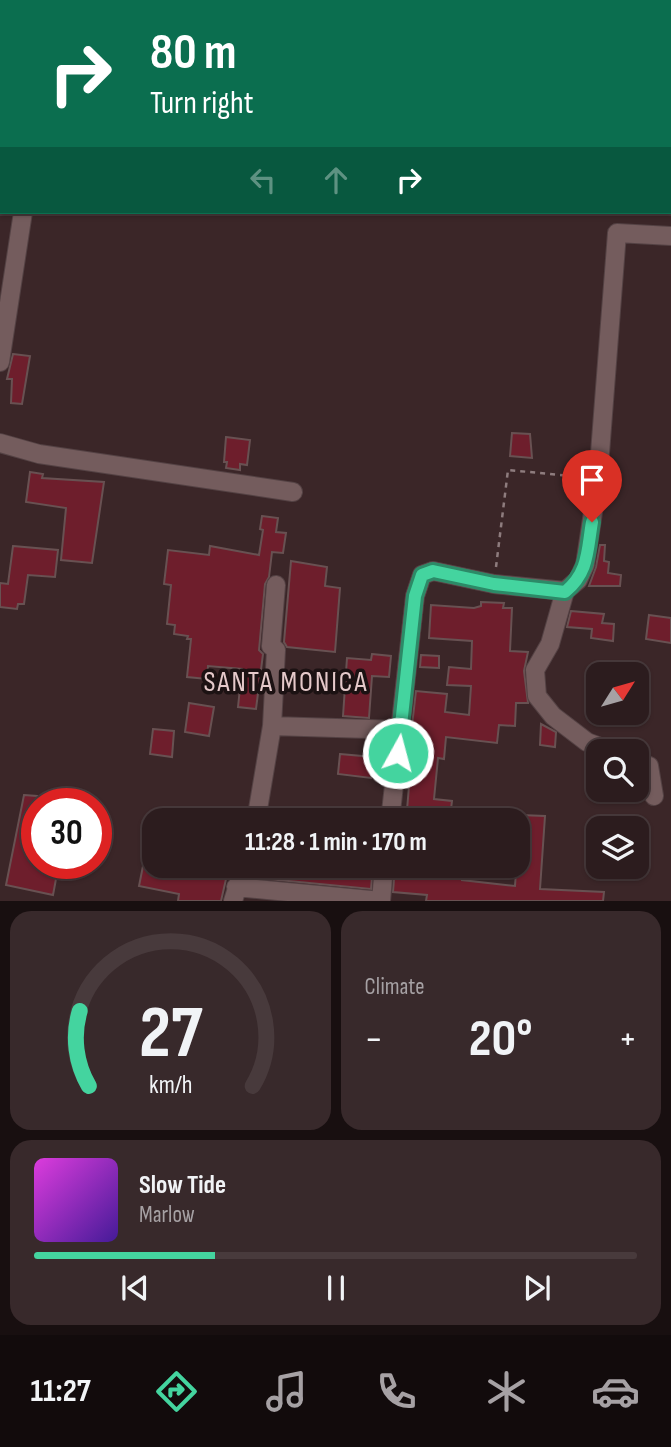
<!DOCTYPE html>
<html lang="en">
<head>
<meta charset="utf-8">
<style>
  :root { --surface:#2c1c1e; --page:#38292b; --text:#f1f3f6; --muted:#a6a1a4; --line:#483a3c; --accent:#44d49f }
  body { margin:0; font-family:"Sofia Sans Condensed",sans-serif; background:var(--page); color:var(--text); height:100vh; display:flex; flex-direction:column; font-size:26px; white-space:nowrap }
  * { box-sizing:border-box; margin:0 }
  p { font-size:23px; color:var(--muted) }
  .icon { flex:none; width:38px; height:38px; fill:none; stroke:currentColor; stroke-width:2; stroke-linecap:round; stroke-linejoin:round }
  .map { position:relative; height:901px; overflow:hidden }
  .sheet { display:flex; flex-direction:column; gap:10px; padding:10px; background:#180f10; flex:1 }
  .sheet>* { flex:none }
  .banner { position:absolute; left:0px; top:0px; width:672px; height:214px; box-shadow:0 2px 5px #0004,0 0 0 2px var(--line); background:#0b6e4f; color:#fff; overflow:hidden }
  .needle { width:46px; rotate:53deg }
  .fabs { position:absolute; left:586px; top:662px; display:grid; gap:14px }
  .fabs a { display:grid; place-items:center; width:63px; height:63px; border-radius:14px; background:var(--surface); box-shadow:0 2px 5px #0004,0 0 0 2px var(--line); font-size:35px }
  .speed { position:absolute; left:21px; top:788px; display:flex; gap:14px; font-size:35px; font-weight:700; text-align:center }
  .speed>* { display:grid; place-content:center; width:91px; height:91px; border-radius:50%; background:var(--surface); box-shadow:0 2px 5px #0004,0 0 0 2px var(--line); line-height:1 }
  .speed .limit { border:10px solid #d22; background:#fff; color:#111 }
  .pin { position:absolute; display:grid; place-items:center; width:60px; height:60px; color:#fff; margin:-72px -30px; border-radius:50% 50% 50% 0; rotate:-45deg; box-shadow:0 0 7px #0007 }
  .pin .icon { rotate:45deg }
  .me { position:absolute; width:77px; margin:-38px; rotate:7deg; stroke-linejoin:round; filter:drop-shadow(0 0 5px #0008) }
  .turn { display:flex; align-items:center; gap:24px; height:147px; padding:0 35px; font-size:32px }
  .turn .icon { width:91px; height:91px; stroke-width:2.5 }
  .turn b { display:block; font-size:49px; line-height:60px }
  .lanes { display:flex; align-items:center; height:66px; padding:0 35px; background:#0003; justify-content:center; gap:35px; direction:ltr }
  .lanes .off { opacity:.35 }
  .big { font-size:52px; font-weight:700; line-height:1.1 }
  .sheet .widget { flex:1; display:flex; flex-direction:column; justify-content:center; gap:10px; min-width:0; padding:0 24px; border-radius:21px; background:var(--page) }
  .sheet .dial { align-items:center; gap:0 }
  .dial svg { height:182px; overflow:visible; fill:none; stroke:var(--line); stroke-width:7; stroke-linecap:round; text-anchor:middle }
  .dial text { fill:var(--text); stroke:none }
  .song { display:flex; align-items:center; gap:21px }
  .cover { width:84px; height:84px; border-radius:10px; background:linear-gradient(135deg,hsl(300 70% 55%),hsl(260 70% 35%)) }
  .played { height:7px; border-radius:4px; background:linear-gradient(90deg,var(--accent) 30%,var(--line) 30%) }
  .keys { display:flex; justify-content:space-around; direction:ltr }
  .heat { display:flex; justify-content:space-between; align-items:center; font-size:38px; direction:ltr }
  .sheet .tiles { flex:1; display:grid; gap:10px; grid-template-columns:1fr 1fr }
  .widget:last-child { grid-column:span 2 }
  .trip { position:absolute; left:142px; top:808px; width:388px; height:70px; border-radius:21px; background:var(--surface); box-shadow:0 2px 5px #0004,0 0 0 2px var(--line); font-weight:700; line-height:70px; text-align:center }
  .menu { display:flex; height:112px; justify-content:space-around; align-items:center; background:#120b0c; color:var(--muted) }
  .menu .icon { width:49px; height:49px }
  .menu .selected { color:var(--accent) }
  .menu b { font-size:32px; color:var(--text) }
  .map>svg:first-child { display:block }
  .building { fill:#6e1e2c; stroke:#685152; stroke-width:2 }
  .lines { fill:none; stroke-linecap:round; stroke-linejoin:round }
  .minor-casing { stroke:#544244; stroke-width:20 }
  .path { stroke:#8e7c7e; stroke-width:2.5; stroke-dasharray:5 5; stroke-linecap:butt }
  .minor { stroke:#745c5d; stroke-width:18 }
  .route-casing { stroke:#2c8a67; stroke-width:18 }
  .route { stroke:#44d49f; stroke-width:12 }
  .labels { text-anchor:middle; stroke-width:7; stroke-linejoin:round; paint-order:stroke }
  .quarter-label { font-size:28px; letter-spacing:2px; fill:#e5c9ca; stroke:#1c1213 }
</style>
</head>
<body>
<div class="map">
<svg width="671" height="901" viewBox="0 0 671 901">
  <rect width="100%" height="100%" fill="#3b2628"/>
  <path class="building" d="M 13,354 L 30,356 L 22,404 L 11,403 L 12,379 L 7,379 Z
    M 512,433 L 530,434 L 532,458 L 510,456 Z
    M 226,437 L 250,440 L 247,465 L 240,464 L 240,470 L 226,468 L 227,462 L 224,462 Z
    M 30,472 L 43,474 L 42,478 L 104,482 L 92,563 L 61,560 L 66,508 L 26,502 Z
    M 262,516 L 278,518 L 276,532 L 286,533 L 283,553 L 272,552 L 269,577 L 265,584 L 259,650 L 263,654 L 256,709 L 238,707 L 242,669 L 208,666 L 207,679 L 187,677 L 191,639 L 187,639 L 188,636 L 174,634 L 175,625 L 167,624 L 171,585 L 164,584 L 168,550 L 209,555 L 210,546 L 259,555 L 263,530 L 260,529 Z
    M 600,545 L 605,545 L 604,561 L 609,562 L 608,573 L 621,575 L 620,586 L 589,586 L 596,567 Z
    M 13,546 L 58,550 L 55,577 L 28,575 L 24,604 L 18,604 L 17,609 L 0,607 L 0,583 L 8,584 Z
    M 291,561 L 327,567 L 325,586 L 340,588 L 335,652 L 287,647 L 284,642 Z
    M 481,602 L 504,603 L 503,608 L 512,608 L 510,651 L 528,652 L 524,671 L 528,703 L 516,703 L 515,726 L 499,725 L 497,743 L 446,737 L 444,759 L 438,758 L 434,799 L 452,801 L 451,809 L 482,813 L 481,821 L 430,819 L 430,812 L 407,810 L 409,786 L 405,786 L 416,691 L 447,694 L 445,712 L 469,715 L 471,686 L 447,685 L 449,667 L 471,669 L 472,641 L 429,638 L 431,605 L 474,608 L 481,606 Z
    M 571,611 L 604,614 L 602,623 L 614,624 L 613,641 L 591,638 L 592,629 L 567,627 Z
    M 649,615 L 671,618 L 671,643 L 646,639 Z
    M 372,654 L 391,656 L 389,677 L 372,676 L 369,718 L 343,716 L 347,658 L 371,660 Z
    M 421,655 L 439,656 L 439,668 L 420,667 Z
    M 189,703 L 214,707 L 209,736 L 185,732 Z
    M 541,724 L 556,732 L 555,747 L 540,745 Z
    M 153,729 L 174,731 L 172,757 L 150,754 Z
    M 340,754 L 373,757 L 371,778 L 338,774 Z
    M 24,795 L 37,796 L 37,863 L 59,863 L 53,895 L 6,885 Z
    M 520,815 L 545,816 L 540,889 L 604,892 L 603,901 L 426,901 L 427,895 L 393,892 L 395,866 L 463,869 L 462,880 L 515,886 Z
    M 148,841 L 154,842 L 154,866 L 229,866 L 221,901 L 178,901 L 179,894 L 139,886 Z
    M 258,866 L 319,869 L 319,866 L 373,866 L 371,889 L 258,878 Z"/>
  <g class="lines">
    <defs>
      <path id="minor" d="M 44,2 L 44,0
        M 0,362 L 23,212
        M 0,443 L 39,454 L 293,492
        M 272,726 L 276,650 L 271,646 L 276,585
        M 611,751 L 587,742 L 553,716 L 537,696 L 535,670 L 550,644 L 565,591 L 578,580 L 585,565 L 598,479 L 617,233 L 671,236
        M 637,761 L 649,766 L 654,796
        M 256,821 L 272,726 L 401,730
        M 390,821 L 415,596 L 422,575 L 433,571 L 494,584 L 565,591
        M 236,887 L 381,901
        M 233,901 L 244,866
        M 381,901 L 384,866"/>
    </defs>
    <use href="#minor" class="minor-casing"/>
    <path class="path" d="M 670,73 L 671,73
      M 496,567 L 508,470 L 582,477"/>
    <use href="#minor" class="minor"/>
  </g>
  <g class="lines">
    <defs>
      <path id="route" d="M 398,753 L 415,596 L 422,575 L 433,571 L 494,584 L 565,592 C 589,572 587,551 592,522"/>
    </defs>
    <use href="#route" class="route-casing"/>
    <use href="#route" class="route"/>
  </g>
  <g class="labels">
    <g class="quarter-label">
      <text x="286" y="691">SANTA MONICA</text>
    </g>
  </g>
</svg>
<div class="fabs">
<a><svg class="needle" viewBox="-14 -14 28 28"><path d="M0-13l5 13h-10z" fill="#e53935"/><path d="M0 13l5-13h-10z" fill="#a6a1a4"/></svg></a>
<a><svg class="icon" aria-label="search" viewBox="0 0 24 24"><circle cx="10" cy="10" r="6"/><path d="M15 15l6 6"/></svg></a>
<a><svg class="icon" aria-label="layers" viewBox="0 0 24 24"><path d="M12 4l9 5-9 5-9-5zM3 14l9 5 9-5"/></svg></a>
</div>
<div class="speed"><div class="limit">30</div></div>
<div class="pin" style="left:592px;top:522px;background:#d93025"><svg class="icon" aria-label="arrive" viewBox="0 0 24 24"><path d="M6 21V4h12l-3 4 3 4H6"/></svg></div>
<svg class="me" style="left:398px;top:753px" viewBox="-20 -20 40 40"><circle r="17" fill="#44d49f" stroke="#fff" stroke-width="3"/><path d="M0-11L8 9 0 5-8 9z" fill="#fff"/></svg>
<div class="trip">11:28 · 1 min · 170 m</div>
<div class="banner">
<div class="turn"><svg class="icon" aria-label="right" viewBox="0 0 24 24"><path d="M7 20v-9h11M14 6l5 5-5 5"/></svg><div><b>80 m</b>Turn right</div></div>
<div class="lanes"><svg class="icon off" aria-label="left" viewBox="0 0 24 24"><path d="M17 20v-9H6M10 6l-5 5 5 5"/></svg><svg class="icon off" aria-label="ahead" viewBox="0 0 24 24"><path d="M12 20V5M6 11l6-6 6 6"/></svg><svg class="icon" aria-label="right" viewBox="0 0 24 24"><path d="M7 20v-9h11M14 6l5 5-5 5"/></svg></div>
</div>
</div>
<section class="sheet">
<div class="tiles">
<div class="widget dial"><svg viewBox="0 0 100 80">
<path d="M14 69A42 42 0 1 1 86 69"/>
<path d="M14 69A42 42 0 0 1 10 36" stroke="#44d49f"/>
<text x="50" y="56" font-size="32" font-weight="700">27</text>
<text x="50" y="72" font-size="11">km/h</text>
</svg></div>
<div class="widget"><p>Climate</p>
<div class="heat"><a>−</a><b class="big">20°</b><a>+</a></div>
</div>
<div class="widget">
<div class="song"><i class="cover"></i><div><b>Slow Tide</b><p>Marlow</p></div></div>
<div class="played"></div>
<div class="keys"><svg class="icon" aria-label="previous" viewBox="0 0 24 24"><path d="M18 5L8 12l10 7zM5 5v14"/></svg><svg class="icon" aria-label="pause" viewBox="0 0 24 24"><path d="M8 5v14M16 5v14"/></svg><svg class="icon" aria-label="next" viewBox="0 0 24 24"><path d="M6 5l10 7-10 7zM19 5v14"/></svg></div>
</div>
</div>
</section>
<nav class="menu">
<b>11:27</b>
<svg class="icon selected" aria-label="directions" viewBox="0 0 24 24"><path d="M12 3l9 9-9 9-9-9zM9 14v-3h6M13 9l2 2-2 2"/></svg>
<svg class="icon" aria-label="music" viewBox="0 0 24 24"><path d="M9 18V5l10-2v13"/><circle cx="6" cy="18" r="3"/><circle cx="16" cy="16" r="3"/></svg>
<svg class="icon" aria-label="phone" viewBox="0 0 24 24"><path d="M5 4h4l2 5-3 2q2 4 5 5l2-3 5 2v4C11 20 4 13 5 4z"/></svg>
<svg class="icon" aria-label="climate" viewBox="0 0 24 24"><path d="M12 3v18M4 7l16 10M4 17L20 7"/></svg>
<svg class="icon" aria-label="car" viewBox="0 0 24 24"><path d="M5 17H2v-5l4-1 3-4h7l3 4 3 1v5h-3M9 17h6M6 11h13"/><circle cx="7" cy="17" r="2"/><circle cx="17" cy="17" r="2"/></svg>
</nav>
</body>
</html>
